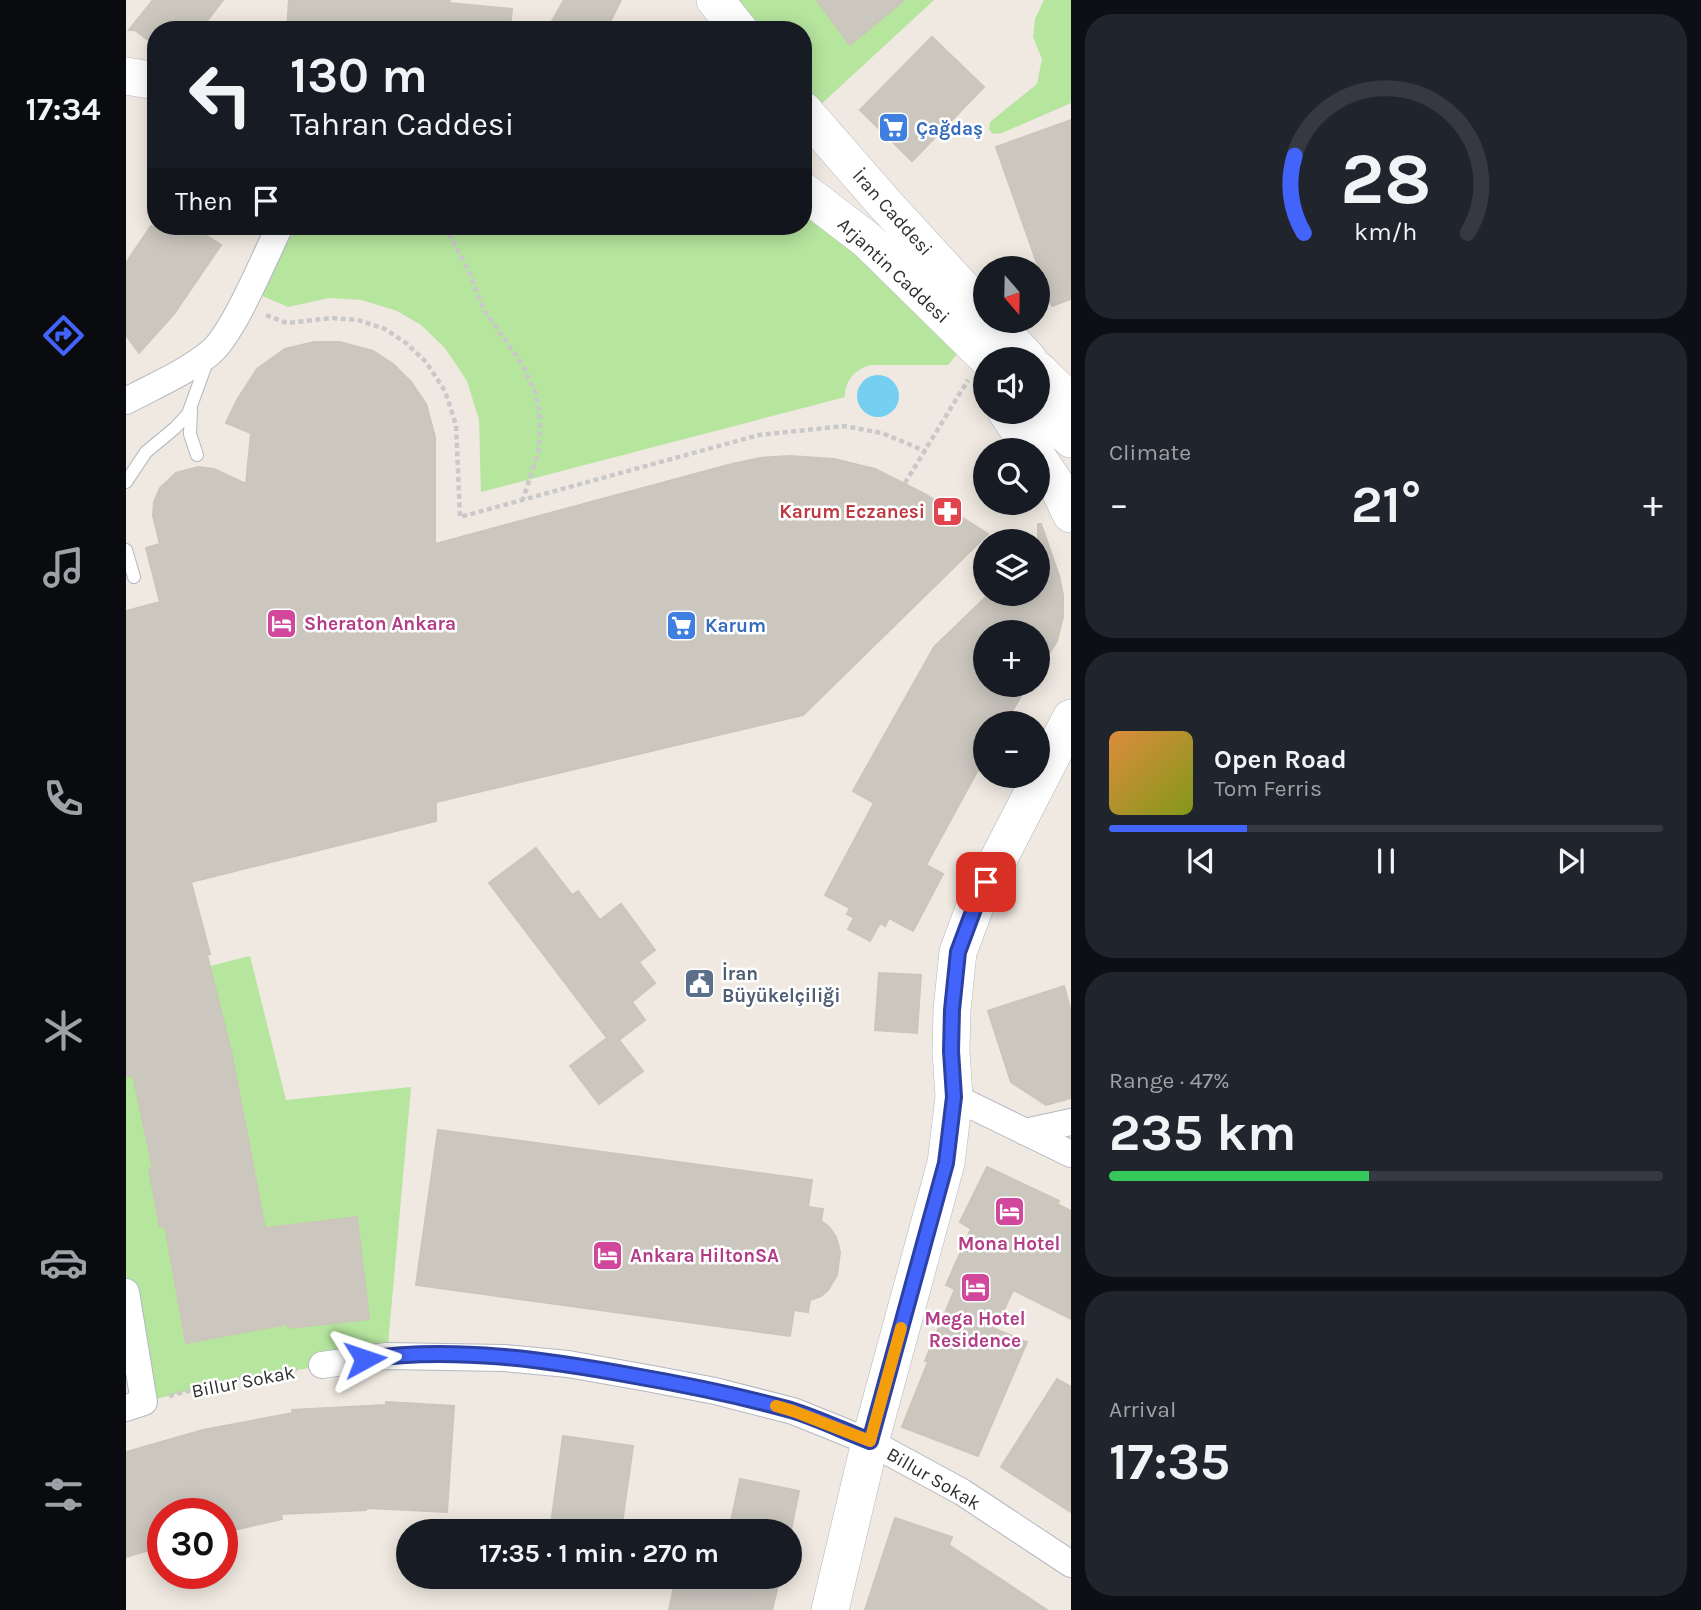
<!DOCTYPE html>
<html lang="en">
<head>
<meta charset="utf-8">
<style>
  :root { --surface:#171b24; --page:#20242c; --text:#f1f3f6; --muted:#9ea1a6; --line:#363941; --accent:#4264fb }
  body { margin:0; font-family:Karla,sans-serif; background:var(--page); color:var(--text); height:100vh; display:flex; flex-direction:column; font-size:26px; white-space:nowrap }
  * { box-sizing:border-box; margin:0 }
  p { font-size:23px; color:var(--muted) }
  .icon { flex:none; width:38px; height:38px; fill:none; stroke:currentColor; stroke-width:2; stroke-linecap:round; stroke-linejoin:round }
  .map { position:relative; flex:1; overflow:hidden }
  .details { display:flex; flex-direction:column; gap:14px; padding:14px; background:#0d0f14; width:630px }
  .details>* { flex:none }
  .hud { position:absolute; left:21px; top:21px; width:665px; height:214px; border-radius:28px; box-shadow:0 4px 18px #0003; background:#171b24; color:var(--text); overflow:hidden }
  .needle { width:46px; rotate:160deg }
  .fabs { position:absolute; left:847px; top:256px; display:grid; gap:14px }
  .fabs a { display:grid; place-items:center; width:77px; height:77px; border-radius:50%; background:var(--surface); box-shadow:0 4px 18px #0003; font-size:35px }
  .speed { position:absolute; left:21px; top:1498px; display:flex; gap:14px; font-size:35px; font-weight:700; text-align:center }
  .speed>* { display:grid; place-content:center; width:91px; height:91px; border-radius:50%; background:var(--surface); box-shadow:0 4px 18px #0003; line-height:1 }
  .speed .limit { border:10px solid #d22; background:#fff; color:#111 }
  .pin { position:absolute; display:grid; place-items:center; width:60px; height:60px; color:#fff; margin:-30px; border-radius:14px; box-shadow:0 4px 10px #0006 }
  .me { position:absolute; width:77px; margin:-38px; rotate:85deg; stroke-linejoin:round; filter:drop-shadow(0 0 5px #0008) }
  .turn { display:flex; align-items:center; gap:24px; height:147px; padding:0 28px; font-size:32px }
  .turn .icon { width:91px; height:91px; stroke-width:2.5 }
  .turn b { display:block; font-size:49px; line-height:60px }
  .then { display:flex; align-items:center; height:66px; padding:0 28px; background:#0003; gap:14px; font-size:26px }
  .big { font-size:52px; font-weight:700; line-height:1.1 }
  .details .card { flex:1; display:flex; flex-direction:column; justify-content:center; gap:10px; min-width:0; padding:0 24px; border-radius:28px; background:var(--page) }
  .details .dial { align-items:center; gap:0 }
  .dial svg { height:182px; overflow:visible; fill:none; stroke:var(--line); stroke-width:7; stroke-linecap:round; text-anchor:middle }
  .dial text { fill:var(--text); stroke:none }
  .song { display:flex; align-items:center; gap:21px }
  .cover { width:84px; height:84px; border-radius:10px; background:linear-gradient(135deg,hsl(30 70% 55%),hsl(70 70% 35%)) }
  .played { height:7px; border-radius:4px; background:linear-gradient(90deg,var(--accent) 25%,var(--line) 25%) }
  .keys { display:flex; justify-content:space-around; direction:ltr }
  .heat { display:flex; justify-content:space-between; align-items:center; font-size:38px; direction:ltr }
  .charge { height:10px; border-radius:5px; background:linear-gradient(90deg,#34c759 47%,var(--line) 0) }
  .trip { position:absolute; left:270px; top:1519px; width:406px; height:70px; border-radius:35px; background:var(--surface); box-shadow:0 4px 18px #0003; font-weight:700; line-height:70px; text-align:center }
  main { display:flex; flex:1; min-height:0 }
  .tabs { display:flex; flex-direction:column; width:126px; justify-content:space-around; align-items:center; background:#090b0e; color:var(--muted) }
  .tabs .icon { width:49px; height:49px }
  .tabs .current { color:var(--accent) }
  .tabs b { font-size:32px; color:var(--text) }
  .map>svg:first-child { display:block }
  .green { fill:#b6e59e }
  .water { fill:#75cff0 }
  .building { fill:#cbc7bf; stroke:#cbc5ba; stroke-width:2 }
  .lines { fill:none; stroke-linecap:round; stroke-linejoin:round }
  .lane-casing { stroke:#b4b7c1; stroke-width:14 }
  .street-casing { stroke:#b4b7c1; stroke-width:28 }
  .secondary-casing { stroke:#b4b7c1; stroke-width:38 }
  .path { stroke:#c9c9c9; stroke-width:4.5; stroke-dasharray:5 3.5; stroke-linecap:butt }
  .lane { stroke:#fff; stroke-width:12 }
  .street { stroke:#fff; stroke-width:26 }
  .secondary { stroke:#fff; stroke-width:37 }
  .route-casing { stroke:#2b41a3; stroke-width:18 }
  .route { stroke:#4264fb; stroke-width:12 }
  .slow { stroke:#f59e0b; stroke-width:12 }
  .labels { text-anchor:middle; stroke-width:5; stroke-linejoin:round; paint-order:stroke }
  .shop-label { font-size:19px; font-weight:bold; fill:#366cbe; stroke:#fff; text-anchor:start }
  .street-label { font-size:19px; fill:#2e2e2e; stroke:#fff }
  .health-label { font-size:19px; font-weight:bold; fill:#be3a42; stroke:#fff; text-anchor:end }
  .hotel-label { font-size:19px; font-weight:bold; fill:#b23c85; stroke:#fff; text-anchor:start }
  .service-label { font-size:19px; font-weight:bold; fill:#4e5e75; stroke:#fff; text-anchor:start }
</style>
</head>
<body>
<main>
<nav class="tabs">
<b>17:34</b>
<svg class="icon current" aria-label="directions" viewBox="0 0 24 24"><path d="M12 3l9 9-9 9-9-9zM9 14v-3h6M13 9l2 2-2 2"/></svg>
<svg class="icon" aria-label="music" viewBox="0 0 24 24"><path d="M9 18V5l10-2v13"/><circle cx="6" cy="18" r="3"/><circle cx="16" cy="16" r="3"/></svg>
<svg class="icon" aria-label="phone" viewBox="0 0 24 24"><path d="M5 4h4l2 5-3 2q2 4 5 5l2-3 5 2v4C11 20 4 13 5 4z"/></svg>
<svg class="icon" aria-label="climate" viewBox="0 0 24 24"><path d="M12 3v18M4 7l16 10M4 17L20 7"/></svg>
<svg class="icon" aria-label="car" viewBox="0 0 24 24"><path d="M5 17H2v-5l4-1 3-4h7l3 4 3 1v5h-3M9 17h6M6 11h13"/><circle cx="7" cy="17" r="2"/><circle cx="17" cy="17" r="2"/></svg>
<svg class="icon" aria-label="filters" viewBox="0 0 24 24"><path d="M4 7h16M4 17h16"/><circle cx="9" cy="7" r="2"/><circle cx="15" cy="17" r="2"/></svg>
</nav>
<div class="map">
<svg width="945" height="1610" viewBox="0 0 945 1610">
  <rect width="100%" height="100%" fill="#efe9e1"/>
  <path class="green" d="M 603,0 L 808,0 L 691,108 L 677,91 L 677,30 L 627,30 Z
    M 918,0 L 945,0 L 945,103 L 876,133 L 867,134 L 863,129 L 864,122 L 911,84 L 916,59 L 907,37 L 909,19 Z
    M 677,191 L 843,340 L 822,365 L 744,365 C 729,370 719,380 719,397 L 355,492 L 353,420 L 341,381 L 319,348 L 295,325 L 271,311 L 236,300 L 203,298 L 162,307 L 123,290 L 154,226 L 677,226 Z
    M 124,956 L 160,1100 L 285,1087 L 261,1356 L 107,1380 L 18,1402 L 0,1292 L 0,987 Z"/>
  <path class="water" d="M731 396a21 21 0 1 1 42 0a21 21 0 1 1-42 0Z"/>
  <path class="building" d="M 27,0 L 97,0 L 74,30 L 30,30 L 30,46 L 9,30 L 3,30 Z
    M 163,0 L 324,0 L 323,3 L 386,9 L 384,30 L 161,30 Z
    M 438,0 L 495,0 L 480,30 L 421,30 Z
    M 691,0 L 778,0 L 724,45 Z
    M 806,37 L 858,87 L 786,161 L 734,110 Z
    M 945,120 L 945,299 L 926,306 L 870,147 Z
    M 25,226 L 66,226 L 95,245 L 48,314 L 13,353 L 0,335 L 0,263 Z
    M 188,342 L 214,342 L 247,351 L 267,364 L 285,382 L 300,404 L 309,437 L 309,544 L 606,464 L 634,458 L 664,456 L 708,459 L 749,469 L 799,494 L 862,534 L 677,715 L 310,802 L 310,821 L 65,882 L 84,954 L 81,955 L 105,1051 L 139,1228 L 231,1217 L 243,1319 L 162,1328 L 161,1324 L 60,1343 L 39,1226 L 34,1227 L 23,1170 L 27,1169 L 7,1075 L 0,1077 L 0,611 L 34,602 L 20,548 L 34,544 L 27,516 L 28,502 L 34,488 L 50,473 L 72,467 L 88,469 L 120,484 L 125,433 L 100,423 L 111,400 L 131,369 L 159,349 Z
    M 912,524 L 915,524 L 933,576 L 937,595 L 937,617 L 931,641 L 912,671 L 912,632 L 859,632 L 859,684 L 873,684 L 895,696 L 879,723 L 859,723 L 859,757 L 800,865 L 817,874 L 787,931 L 763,918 L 759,926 L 754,923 L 744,941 L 722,929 L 728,918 L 721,914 L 724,908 L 699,895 L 748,803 L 727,791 L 808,647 L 864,593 L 912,593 Z
    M 410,848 L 446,895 L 452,891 L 474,920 L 495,904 L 529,950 L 513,962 L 529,983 L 506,1002 L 519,1020 L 493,1040 L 517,1071 L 473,1104 L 444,1066 L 481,1038 L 363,883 Z
    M 753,973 L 795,975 L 791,1033 L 749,1030 Z
    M 938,986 L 945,1012 L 945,1098 L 920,1105 L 885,1082 L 862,1011 Z
    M 312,1130 L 686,1180 L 682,1207 L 697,1209 L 695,1221 L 703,1227 L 710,1237 L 714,1252 L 711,1275 L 702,1290 L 695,1296 L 684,1300 L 682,1312 L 668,1310 L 664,1336 L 290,1285 Z
    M 861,1167 L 933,1201 L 931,1204 L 945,1211 L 945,1319 L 887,1290 L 869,1329 L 901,1342 L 852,1456 L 776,1427 L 802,1362 L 799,1361 L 829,1289 L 820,1285 L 845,1229 L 834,1222 Z
    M 931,1379 L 945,1387 L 945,1512 L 875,1467 Z
    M 260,1402 L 328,1406 L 321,1512 L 240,1508 L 240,1510 L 155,1514 L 156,1519 L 103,1531 L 99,1514 L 37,1514 L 37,1546 L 0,1557 L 0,1452 L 77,1430 L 167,1413 L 166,1410 L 260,1405 Z
    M 437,1436 L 507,1446 L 495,1531 L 424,1531 Z
    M 614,1479 L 673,1491 L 665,1530 L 645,1526 L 644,1531 L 603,1531 Z
    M 769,1518 L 826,1537 L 823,1545 L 921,1610 L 739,1610 Z
    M 550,1577 L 654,1577 L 646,1610 L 543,1610 Z"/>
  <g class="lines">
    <defs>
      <path id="lane" d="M 65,411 L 64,434 L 71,455
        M 0,482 L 20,452 L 49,428 L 62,414 L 82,359
        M 0,550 L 8,577"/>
      <path id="street" d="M 0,401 C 28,386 59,373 84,353 C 108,333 139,256 154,226
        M 828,1097 L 945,1154
        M 899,1132 L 945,1122
        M 0,1292 L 18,1402 L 0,1408
        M 196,1365 L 261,1356 L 378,1358 L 442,1364 L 521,1378 L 589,1391 L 667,1411 L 744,1442 L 836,1492 L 945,1564"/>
      <path id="secondary" d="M 589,0 L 613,30
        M 0,76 L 30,81
        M 677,110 L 759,204 L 859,313
        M 677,191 L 741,240 L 862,359
        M 866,320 L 902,359
        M 912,370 L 945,403
        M 912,407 L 945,439
        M 880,411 L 906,450
        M 912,458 L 934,491 L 945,514
        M 704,1610 L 744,1442 L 820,1163 L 828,1097 L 825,1051 L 826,1010 L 832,952 L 851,901 L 945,718"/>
    </defs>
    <use href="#lane" class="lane-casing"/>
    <use href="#street" class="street-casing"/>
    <use href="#secondary" class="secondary-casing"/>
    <path class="path" d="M 319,226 L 344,274 L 358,310 L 396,364 L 409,391 L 414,413 L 413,451 L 397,499
      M 140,315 L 161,323 L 206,318 L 232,320 L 259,329 L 280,343 L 300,362 L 319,391 L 330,425 L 334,517 L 633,435 L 718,426 L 756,433 L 799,451
      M 779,483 L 842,380
      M 43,1396 L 107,1380 L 171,1369"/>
    <use href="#lane" class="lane"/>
    <use href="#street" class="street"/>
    <use href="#secondary" class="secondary"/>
  </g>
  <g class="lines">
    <defs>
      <path id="route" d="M 239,1359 C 328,1346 422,1360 509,1376 C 561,1385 614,1396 665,1410 C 691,1418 718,1431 744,1441 L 820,1163 L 828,1097 L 825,1051 L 826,1010 L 832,952 L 851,901 L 860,882"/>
    </defs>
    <use href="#route" class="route-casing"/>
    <use href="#route" class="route"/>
    <path class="slow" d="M 650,1406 L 667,1411 L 744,1441 L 775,1328"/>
  </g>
  <defs>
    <symbol id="supermarket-square" viewBox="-11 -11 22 22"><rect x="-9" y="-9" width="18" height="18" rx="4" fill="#3f7fe0" stroke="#fff"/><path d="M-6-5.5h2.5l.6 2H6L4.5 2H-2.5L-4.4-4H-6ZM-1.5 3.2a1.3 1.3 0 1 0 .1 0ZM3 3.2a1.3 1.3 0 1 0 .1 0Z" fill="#fff"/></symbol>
    <symbol id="pharmacy-square" viewBox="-11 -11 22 22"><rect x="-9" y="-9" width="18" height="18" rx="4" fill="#e0444e" stroke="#fff"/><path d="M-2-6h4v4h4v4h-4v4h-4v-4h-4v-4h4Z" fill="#fff"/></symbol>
    <symbol id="hotel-square" viewBox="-11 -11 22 22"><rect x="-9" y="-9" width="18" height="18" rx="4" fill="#d1479c" stroke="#fff"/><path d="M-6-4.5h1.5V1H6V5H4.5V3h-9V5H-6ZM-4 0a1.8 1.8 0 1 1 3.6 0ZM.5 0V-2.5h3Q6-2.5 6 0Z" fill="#fff"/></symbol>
    <symbol id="civic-square" viewBox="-11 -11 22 22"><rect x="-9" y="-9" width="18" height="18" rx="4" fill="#5c6f8a" stroke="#fff"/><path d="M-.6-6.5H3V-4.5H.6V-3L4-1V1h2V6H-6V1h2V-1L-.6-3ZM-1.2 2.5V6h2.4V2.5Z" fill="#fff"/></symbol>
  </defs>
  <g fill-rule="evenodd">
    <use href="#supermarket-square" x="750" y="110" width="35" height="35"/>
    <use href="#pharmacy-square" x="804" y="494" width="35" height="35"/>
    <use href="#hotel-square" x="138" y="606" width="35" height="35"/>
    <use href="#supermarket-square" x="538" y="608" width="35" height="35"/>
    <use href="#civic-square" x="556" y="966" width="35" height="35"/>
    <use href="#hotel-square" x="866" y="1194" width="35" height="35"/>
    <use href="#hotel-square" x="464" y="1238" width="35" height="35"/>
    <use href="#hotel-square" x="832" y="1270" width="35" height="35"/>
  </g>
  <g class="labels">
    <g class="shop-label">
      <text x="790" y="135">Çağdaş</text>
      <text x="579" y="632">Karum</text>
    </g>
    <g class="street-label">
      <text transform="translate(767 212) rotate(48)" y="7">İran Caddesi</text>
      <text transform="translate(768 270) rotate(43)" y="7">Arjantin Caddesi</text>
      <text transform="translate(117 1381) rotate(-11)" y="7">Billur Sokak</text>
      <text transform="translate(808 1478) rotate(30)" y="7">Billur Sokak</text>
    </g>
    <g class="health-label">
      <text x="799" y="518">Karum Eczanesi</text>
    </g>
    <g class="hotel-label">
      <text x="178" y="630">Sheraton Ankara</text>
      <text x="883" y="1250" text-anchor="middle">Mona Hotel</text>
      <text x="504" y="1262">Ankara HiltonSA</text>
      <text x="849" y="1325" text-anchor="middle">Mega Hotel<tspan x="849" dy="22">Residence</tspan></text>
    </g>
    <g class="service-label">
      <text x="596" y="980">İran<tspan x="596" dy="22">Büyükelçiliği</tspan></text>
    </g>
  </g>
</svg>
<div class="fabs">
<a><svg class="needle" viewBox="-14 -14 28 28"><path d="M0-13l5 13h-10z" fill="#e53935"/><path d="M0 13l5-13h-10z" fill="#9ea1a6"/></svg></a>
<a><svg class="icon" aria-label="sound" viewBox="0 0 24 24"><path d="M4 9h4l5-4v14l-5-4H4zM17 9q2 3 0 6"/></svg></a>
<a><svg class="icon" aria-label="search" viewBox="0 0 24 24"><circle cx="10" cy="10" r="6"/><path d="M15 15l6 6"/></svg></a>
<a><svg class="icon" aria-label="layers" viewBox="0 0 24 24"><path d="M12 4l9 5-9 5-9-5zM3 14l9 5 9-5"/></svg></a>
<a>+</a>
<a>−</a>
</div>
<div class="speed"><div class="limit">30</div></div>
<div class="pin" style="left:860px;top:882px;background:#d93025"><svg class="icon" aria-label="arrive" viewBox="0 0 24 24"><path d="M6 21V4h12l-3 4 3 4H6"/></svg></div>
<svg class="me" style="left:239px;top:1359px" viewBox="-20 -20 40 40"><path d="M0-17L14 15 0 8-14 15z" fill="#4264fb" stroke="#fff" stroke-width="4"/></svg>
<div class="trip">17:35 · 1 min · 270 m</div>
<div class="hud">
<div class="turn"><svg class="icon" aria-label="left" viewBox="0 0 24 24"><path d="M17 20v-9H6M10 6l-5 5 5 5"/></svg><div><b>130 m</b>Tahran Caddesi</div></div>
<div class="then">Then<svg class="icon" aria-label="arrive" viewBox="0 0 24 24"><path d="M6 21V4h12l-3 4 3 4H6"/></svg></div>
</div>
</div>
<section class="details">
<div class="card dial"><svg viewBox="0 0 100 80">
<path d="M14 69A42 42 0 1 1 86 69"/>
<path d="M14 69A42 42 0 0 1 10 35" stroke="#4264fb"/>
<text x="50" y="56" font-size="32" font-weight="700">28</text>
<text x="50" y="72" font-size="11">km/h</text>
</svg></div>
<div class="card"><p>Climate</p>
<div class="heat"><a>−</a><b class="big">21°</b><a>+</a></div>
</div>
<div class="card">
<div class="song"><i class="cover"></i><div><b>Open Road</b><p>Tom Ferris</p></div></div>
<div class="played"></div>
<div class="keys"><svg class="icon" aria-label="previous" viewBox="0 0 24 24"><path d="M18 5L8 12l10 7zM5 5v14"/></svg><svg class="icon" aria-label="pause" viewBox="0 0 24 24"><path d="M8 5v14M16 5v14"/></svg><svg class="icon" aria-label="next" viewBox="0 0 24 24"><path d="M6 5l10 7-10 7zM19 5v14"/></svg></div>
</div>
<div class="card"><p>Range · 47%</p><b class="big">235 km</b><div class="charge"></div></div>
<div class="card"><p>Arrival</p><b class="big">17:35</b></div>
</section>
</main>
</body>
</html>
